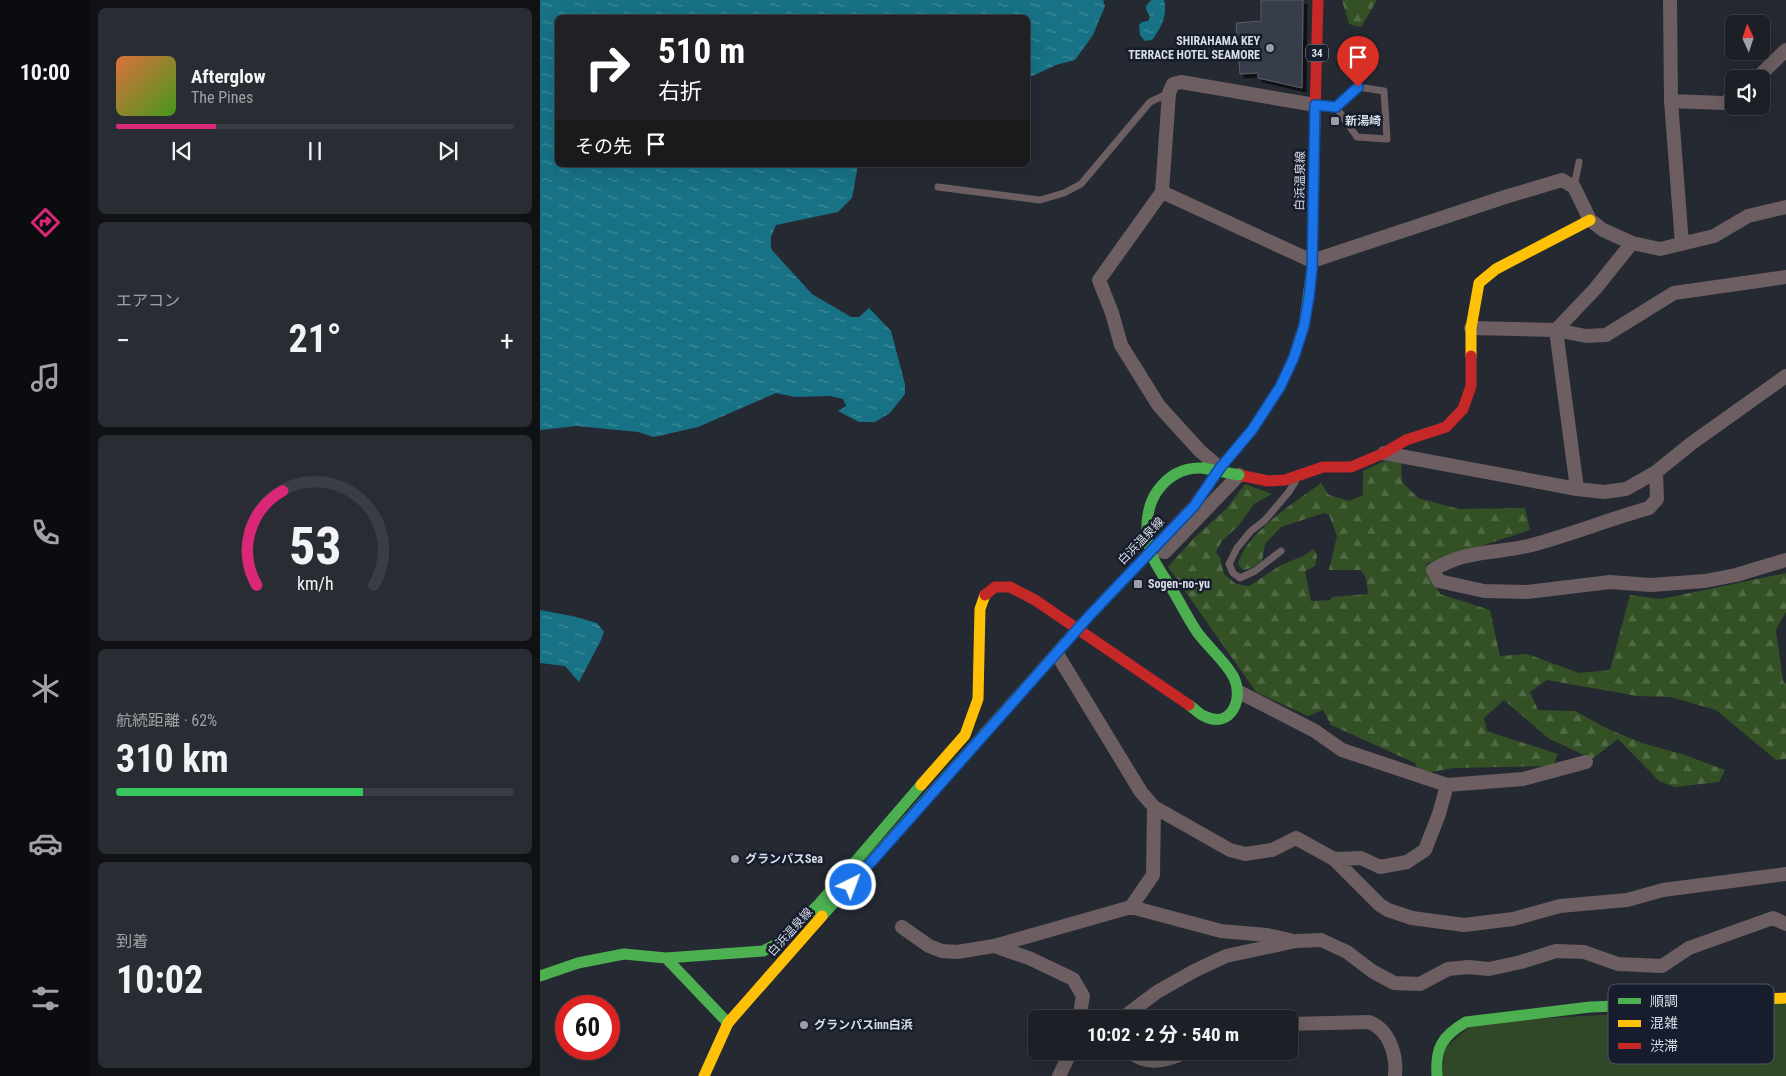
<!DOCTYPE html>
<html lang="ja">
<head>
<meta charset="utf-8">
<style>
  :root { --surface:#1c1f26; --page:#292c32; --text:#f1f3f6; --muted:#a0a2a7; --line:#3a3d43; --accent:#db2777 }
  body { margin:0; font-family:"Roboto Condensed","Noto Sans JP",sans-serif; background:var(--page); color:var(--text); height:100vh; display:flex; flex-direction:column; font-size:19px; white-space:nowrap }
  * { box-sizing:border-box; margin:0 }
  p { font-size:16px; color:var(--muted) }
  .icon { flex:none; width:28px; height:28px; fill:none; stroke:currentColor; stroke-width:2; stroke-linecap:round; stroke-linejoin:round }
  .map { position:relative; flex:1; overflow:hidden }
  .panel { display:flex; flex-direction:column; gap:8px; padding:8px; background:#0f1115; width:450px }
  .panel>* { flex:none }
  .guide { position:absolute; left:15px; top:15px; width:475px; height:152px; border-radius:8px; box-shadow:0 5px 20px #0002,0 0 0 1px var(--line); background:#202124; color:#fff; overflow:hidden }
  .needle { width:32px; rotate:357deg }
  .tools { position:absolute; left:1185px; top:15px; display:grid; gap:10px }
  .tools a { display:grid; place-items:center; width:45px; height:45px; border-radius:8px; background:var(--surface); box-shadow:0 5px 20px #0002,0 0 0 1px var(--line); font-size:25px }
  .speed { position:absolute; left:15px; top:995px; display:flex; gap:10px; font-size:25px; font-weight:700; text-align:center }
  .speed>* { display:grid; place-content:center; width:65px; height:65px; border-radius:50%; background:var(--surface); box-shadow:0 5px 20px #0002,0 0 0 1px var(--line); line-height:1 }
  .speed .limit { border:8px solid #d22; background:#fff; color:#111 }
  .pin { position:absolute; display:grid; place-items:center; width:42px; height:42px; color:#fff; margin:-51px -21px; border-radius:50% 50% 50% 0; rotate:-45deg; box-shadow:0 0 5px #0007 }
  .pin .icon { rotate:45deg }
  .me { position:absolute; width:55px; margin:-28px; rotate:42deg; stroke-linejoin:round; filter:drop-shadow(0 0 4px #0008) }
  .turn { display:flex; align-items:center; gap:18px; height:105px; padding:0 20px; font-size:22px }
  .turn .icon { width:65px; height:65px; stroke-width:2.5 }
  .turn b { display:block; font-size:35px; line-height:42px }
  .then { display:flex; align-items:center; height:48px; padding:0 20px; background:#0003; gap:10px; font-size:19px }
  .big { font-size:38px; font-weight:700; line-height:1.1 }
  .panel .tile { flex:1; display:flex; flex-direction:column; justify-content:center; gap:8px; min-width:0; padding:0 18px; border-radius:8px; background:var(--page) }
  .panel .dial { align-items:center; gap:0 }
  .dial svg { height:130px; overflow:visible; fill:none; stroke:var(--line); stroke-width:7; stroke-linecap:round; text-anchor:middle }
  .dial text { fill:var(--text); stroke:none }
  .song { display:flex; align-items:center; gap:15px }
  .cover { width:60px; height:60px; border-radius:8px; background:linear-gradient(135deg,hsl(20 70% 55%),hsl(100 70% 35%)) }
  .played { height:5px; border-radius:2px; background:linear-gradient(90deg,var(--accent) 25%,var(--line) 25%) }
  .keys { display:flex; justify-content:space-around; direction:ltr }
  .heat { display:flex; justify-content:space-between; align-items:center; font-size:28px; direction:ltr }
  .charge { height:8px; border-radius:4px; background:linear-gradient(90deg,#34c759 62%,var(--line) 0) }
  .trip { position:absolute; left:488px; top:1010px; width:270px; height:50px; border-radius:8px; background:var(--surface); box-shadow:0 5px 20px #0002,0 0 0 1px var(--line); font-weight:700; line-height:50px; text-align:center }
  main { display:flex; flex:1; min-height:0 }
  .tabs { display:flex; flex-direction:column; width:90px; justify-content:space-around; align-items:center; background:#0b0c0f; color:var(--muted) }
  .tabs .icon { width:35px; height:35px }
  .tabs .current { color:var(--accent) }
  .tabs b { font-size:22px; color:var(--text) }
  .map>svg:first-child { display:block }
  .green { fill:#304828 }
  .forest { fill:url(#forest-firs) }
  .water { fill:url(#water-ripples) }
  .building { fill:#393e4c; stroke:#595d65; filter:url(#shadow) }
  .lines { fill:none; stroke-linecap:round; stroke-linejoin:round }
  .lane { stroke:#6c5e61; stroke-width:7 }
  .street { stroke:#6c5e61; stroke-width:14 }
  .fast { stroke:#4caf50; stroke-width:11 }
  .slow { stroke:#ffc107; stroke-width:11 }
  .jam { stroke:#c62828; stroke-width:11 }
  .fast-bridge { stroke:#4caf50; stroke-width:11 }
  .slow-bridge { stroke:#ffc107; stroke-width:11 }
  .route-casing { stroke:#114b97; stroke-width:12 }
  .route { stroke:#1a73e8; stroke-width:9 }
  .poi-dot { fill:#9a9fa9; stroke:#171d2d; stroke-width:2 }
  .labels { text-anchor:middle; stroke-width:5; stroke-linejoin:round; paint-order:stroke }
  .shield { fill:#171d2d; stroke:#9fa4b1; stroke-width:1 }
  .shield-label { font-size:11px; font-weight:bold; fill:#d9dee9 }
  .poi-label { font-size:12px; font-weight:bold; fill:#d9dee9; stroke:#171d2d; text-anchor:start }
  .street-label { font-size:12px; fill:#d9dee9; stroke:#171d2d }
  .key { fill:#171d2d; stroke:#515765; stroke-width:1 }
  .key-label { font-size:14px; fill:#d9dee9 }
</style>
</head>
<body>
<main>
<nav class="tabs">
<b>10:00</b>
<svg class="icon current" aria-label="directions" viewBox="0 0 24 24"><path d="M12 3l9 9-9 9-9-9zM9 14v-3h6M13 9l2 2-2 2"/></svg>
<svg class="icon" aria-label="music" viewBox="0 0 24 24"><path d="M9 18V5l10-2v13"/><circle cx="6" cy="18" r="3"/><circle cx="16" cy="16" r="3"/></svg>
<svg class="icon" aria-label="phone" viewBox="0 0 24 24"><path d="M5 4h4l2 5-3 2q2 4 5 5l2-3 5 2v4C11 20 4 13 5 4z"/></svg>
<svg class="icon" aria-label="climate" viewBox="0 0 24 24"><path d="M12 3v18M4 7l16 10M4 17L20 7"/></svg>
<svg class="icon" aria-label="car" viewBox="0 0 24 24"><path d="M5 17H2v-5l4-1 3-4h7l3 4 3 1v5h-3M9 17h6M6 11h13"/><circle cx="7" cy="17" r="2"/><circle cx="17" cy="17" r="2"/></svg>
<svg class="icon" aria-label="filters" viewBox="0 0 24 24"><path d="M4 7h16M4 17h16"/><circle cx="9" cy="7" r="2"/><circle cx="15" cy="17" r="2"/></svg>
</nav>
<section class="panel">
<div class="tile">
<div class="song"><i class="cover"></i><div><b>Afterglow</b><p>The Pines</p></div></div>
<div class="played"></div>
<div class="keys"><svg class="icon" aria-label="previous" viewBox="0 0 24 24"><path d="M18 5L8 12l10 7zM5 5v14"/></svg><svg class="icon" aria-label="pause" viewBox="0 0 24 24"><path d="M8 5v14M16 5v14"/></svg><svg class="icon" aria-label="next" viewBox="0 0 24 24"><path d="M6 5l10 7-10 7zM19 5v14"/></svg></div>
</div>
<div class="tile"><p>エアコン</p>
<div class="heat"><a>−</a><b class="big">21°</b><a>+</a></div>
</div>
<div class="tile dial"><svg viewBox="0 0 100 80">
<path d="M14 69A42 42 0 1 1 86 69"/>
<path d="M14 69A42 42 0 0 1 30 11" stroke="#db2777"/>
<text x="50" y="56" font-size="32" font-weight="700">53</text>
<text x="50" y="72" font-size="11">km/h</text>
</svg></div>
<div class="tile"><p>航続距離 · 62%</p><b class="big">310 km</b><div class="charge"></div></div>
<div class="tile"><p>到着</p><b class="big">10:02</b></div>
</section>
<div class="map">
<svg width="1246" height="1076" viewBox="0 0 1246 1076">
  <defs>
    <pattern id="forest-firs" width="22" height="20" patternUnits="userSpaceOnUse" patternTransform="scale(1.25)"><rect width="22" height="20" fill="#335125"/><path d="M5 1l3.5 6h-7zM16 11l3.5 6h-7z" fill="#506a45"/></pattern>
    <pattern id="water-ripples" width="26" height="14" patternUnits="userSpaceOnUse" patternTransform="scale(1.25)"><rect width="26" height="14" fill="#177285"/><path d="M2 4q2-2 4 0t4 0M15 11q2-2 4 0t4 0" fill="none" stroke="#438c9c"/></pattern>
    <filter id="shadow"><feDropShadow dx="4" dy="4" stdDeviation="0" flood-color="#0009"/></filter>
  </defs>
  <rect width="100%" height="100%" fill="#252932"/>
  <path class="green" d="M 1246,1003 L 1246,1076 L 902,1076 L 905,1048 L 930,1026 L 996,1019 Z"/>
  <path class="forest" d="M 802,0 L 837,0 L 821,27 L 809,24 Z
    M 844,461 L 861,463 L 862,482 L 878,498 L 919,509 L 985,508 L 990,530 L 886,564 L 900,594 L 950,610 L 960,656 L 987,654 L 1039,673 L 1070,670 L 1090,595 L 1121,599 L 1246,573 L 1246,612 L 1236,630 L 1243,681 L 1246,684 L 1246,759 L 1236,760 L 1176,710 L 1131,697 L 1097,696 L 1007,680 L 990,692 L 998,710 L 1035,711 L 1068,729 L 1102,743 L 1145,755 L 1185,770 L 1179,782 L 1135,787 L 1119,781 L 1078,739 L 1052,759 L 1008,738 L 964,700 L 944,718 L 947,731 L 1018,754 L 1013,766 L 913,768 L 881,774 L 875,763 L 791,725 L 783,710 L 768,716 L 716,692 L 628,567 L 654,538 L 686,509 L 705,484 L 732,494 L 714,504 L 699,525 L 682,541 L 676,552 L 680,557 L 684,574 L 696,584 L 709,586 L 741,565 L 763,556 L 774,549 L 777,556 L 775,566 L 765,571 L 771,601 L 790,600 L 792,597 L 828,594 L 826,578 L 821,570 L 789,570 L 797,536 L 789,515 L 784,513 L 741,527 L 725,544 L 722,561 L 712,568 L 703,570 L 698,564 C 704,534 757,501 781,483 L 789,495 L 809,501 L 823,495 L 823,471 Z"/>
  <path class="water" d="M 0,0 L 563,0 L 565,6 L 553,35 L 535,60 L 516,65 L 488,78 L 488,18 L 18,18 L 18,165 L 318,165 L 312,198 L 298,212 L 236,225 L 231,237 L 231,249 L 272,294 L 311,317 L 319,317 L 329,308 L 351,331 L 365,384 L 365,394 L 350,413 L 335,422 L 319,422 L 298,411 L 306,406 L 303,399 L 290,396 L 255,397 L 236,393 L 158,427 L 114,437 L 98,432 L 37,426 L 0,430 Z
    M 611,0 L 624,0 C 628,15 621,28 612,40 L 605,41 L 600,35 L 599,25 L 602,22 L 608,21 C 612,15 608,15 606,9 L 606,6 Z
    M 0,610 L 32,616 L 57,623 L 64,632 L 61,640 L 39,682 L 25,666 L 0,663 Z"/>
  <path class="building" d="M 721,0 L 763,0 L 762,88 L 718,78 L 718,73 L 700,74 L 696,23 L 721,21 Z"/>
  <g class="lines">
    <path class="lane" d="M 778,106 L 796,107 L 818,87 L 844,91 L 847,139 L 817,137 L 796,107
      M 398,187 L 500,200 L 524,193 L 541,184 L 610,102 L 629,93
      M 1034,187 L 1039,162
      M 741,551 L 715,571 L 700,578 L 693,573 L 689,564 L 697,548 L 711,531 L 725,520 L 748,493 L 755,482"/>
    <path class="street" d="M 1130,0 L 1131,101 L 1142,244
      M 1216,79 L 1246,50
      M 1131,101 L 1183,103 L 1194,98
      M 622,192 L 772,261 L 965,197 L 1022,180 L 1034,187 L 1050,220 L 1063,230 L 1092,243 L 1120,249 L 1174,236 L 1208,216 L 1246,207
      M 931,328 L 1016,330 L 1046,336 L 1066,335 L 1134,293 L 1246,277
      M 1016,330 L 1037,489
      M 1016,330 L 1055,289 L 1092,243
      M 844,453 L 1037,489 L 1064,492 L 1086,489 L 1116,472 L 1152,443 L 1246,376
      M 680,468 L 660,451 L 619,406 L 581,345 L 572,313 L 559,280 L 622,192 L 629,93 L 633,84 L 641,82 L 775,105
      M 1116,472 L 1117,499 L 1109,508 C 1070,519 1032,534 992,545 C 957,554 927,549 893,570 L 899,581 L 944,591 L 987,592 L 1070,582 L 1111,585 L 1165,581 L 1196,575 L 1246,560
      M 613,548 L 625,552 L 699,475
      M 517,654 L 601,792 L 614,807 L 690,850 L 705,854 L 732,850 L 756,838 L 794,859 L 840,905 L 848,910 L 872,918 L 924,925 L 973,919 L 1020,906 L 1087,900 L 1123,890 L 1246,874
      M 699,692 L 775,731 L 802,750 L 907,785 L 983,779 L 1046,762
      M 794,859 L 821,858 L 840,867 L 867,862 L 885,850 L 899,814 L 907,785
      M 591,907 L 613,875 L 614,807
      M 362,927 L 389,946 L 402,951 L 417,952 L 454,946 L 591,907 L 681,931 L 727,935 L 750,940
      M 454,946 L 489,958 L 533,979 L 543,996 L 539,1019
      M 581,1019 L 617,992 L 654,971 L 686,956 L 756,941 L 781,940 L 807,952 L 832,971 L 854,983 L 880,984 L 908,969 L 929,967 L 949,969 L 981,962 L 1016,951 L 1044,952 L 1078,964 L 1122,966 L 1149,948 L 1233,918 L 1246,924
      M 749,1024 L 829,1022 C 850,1030 857,1056 855,1076
      M 589,1051 C 607,1067 628,1061 647,1051
      M 519,1076 L 531,1051"/>
    <path class="fast" d="M 759,340 L 764,326 L 772,269 L 775,113
      M 649,705 C 654,708 659,714 664,716 C 691,730 705,698 693,676 C 684,660 668,647 657,632 C 649,620 643,608 636,596 C 629,584 620,572 614,560 C 604,539 604,509 618,490 C 629,475 644,467 663,468
      M 282,916 L 444,734
      M 126,958 L 223,951 L 235,945 L 278,905 L 381,785
      M 0,976 L 38,963 L 84,954 L 126,958 L 188,1023
      M 897,1076 C 895,1048 902,1036 926,1022 L 1050,1007 L 1102,1005"/>
    <path class="slow" d="M 931,356 L 931,328 L 939,283 L 956,269 L 1050,220
      M 444,734 L 524,644
      M 381,785 L 425,735 L 438,699 L 440,609 L 445,595
      M 1102,1005 L 1246,998
      M 164,1076 L 188,1023 L 282,916"/>
    <path class="jam" d="M 775,113 L 778,0
      M 699,475 L 728,481 L 745,480 L 783,467 L 811,467 L 844,453 L 866,440 L 906,427 L 923,409 L 931,386 L 931,356
      M 445,595 L 455,587 L 470,587 L 495,600 L 649,705
      M 541,625 L 654,505 L 680,468 L 712,430 L 740,387 L 754,357 L 759,340"/>
    <path class="fast-bridge" d="M 663,468 L 699,475"/>
    <path class="slow-bridge" d="M 524,644 L 541,625"/>
  </g>
  <g class="lines">
    <defs>
      <path id="route" d="M 311,885 L 550,615 L 654,506 L 680,468 L 712,430 L 740,387 L 754,357 L 764,326 L 769,297 L 772,269 L 775,105 L 796,107 L 818,87"/>
    </defs>
    <use href="#route" class="route-casing"/>
    <use href="#route" class="route"/>
  </g>
  <g class="poi-dot">
    <circle cx="730" cy="48" r="5"/>
    <rect x="790" y="116" width="10" height="10" rx="2.5"/>
    <rect x="593" y="579" width="10" height="10" rx="2.5"/>
    <circle cx="195" cy="859" r="5"/>
    <circle cx="264" cy="1025" r="5"/>
  </g>
  <g class="labels">
    <rect class="shield" x="766" y="44.5" width="22" height="17" rx="4"/>
    <g class="shield-label">
      <text x="777" y="57">34</text>
    </g>
    <g class="poi-label">
      <text x="720" y="45" text-anchor="end">SHIRAHAMA KEY<tspan x="720" dy="14">TERRACE HOTEL SEAMORE</tspan></text>
      <text x="805" y="125">新湯崎</text>
      <text x="608" y="588">Sogen-no-yu</text>
      <text x="205" y="863">グランパスSea</text>
      <text x="274" y="1029">グランパスinn白浜</text>
    </g>
    <g class="street-label">
      <text transform="translate(760 181) rotate(-89)" y="4">白浜温泉線</text>
      <text transform="translate(601 541) rotate(-46)" y="4">白浜温泉線</text>
      <text transform="translate(250 932) rotate(-48)" y="4">白浜温泉線</text>
    </g>
  </g>
  <rect x="1068" y="984" width="166" height="80" rx="8" class="key"/>
  <rect x="1078" y="998" width="23" height="6" fill="#4caf50"/>
  <rect x="1078" y="1020" width="23" height="7" fill="#ffc107"/>
  <rect x="1078" y="1043" width="23" height="6" fill="#c62828"/>
  <g class="key-label">
    <text x="1110" y="1006">順調</text>
    <text x="1110" y="1028">混雑</text>
    <text x="1110" y="1051">渋滞</text>
  </g>
</svg>
<div class="tools">
<a><svg class="needle" viewBox="-14 -14 28 28"><path d="M0-13l5 13h-10z" fill="#e53935"/><path d="M0 13l5-13h-10z" fill="#a0a2a7"/></svg></a>
<a><svg class="icon" aria-label="sound" viewBox="0 0 24 24"><path d="M4 9h4l5-4v14l-5-4H4zM17 9q2 3 0 6"/></svg></a>
</div>
<div class="speed"><div class="limit">60</div></div>
<div class="pin" style="left:818px;top:87px;background:#d93025"><svg class="icon" aria-label="arrive" viewBox="0 0 24 24"><path d="M6 21V4h12l-3 4 3 4H6"/></svg></div>
<svg class="me" style="left:311px;top:885px" viewBox="-20 -20 40 40"><circle r="17" fill="#1a73e8" stroke="#fff" stroke-width="3"/><path d="M0-11L8 9 0 5-8 9z" fill="#fff"/></svg>
<div class="trip">10:02 · 2 分 · 540 m</div>
<div class="guide">
<div class="turn"><svg class="icon" aria-label="right" viewBox="0 0 24 24"><path d="M7 20v-9h11M14 6l5 5-5 5"/></svg><div><b>510 m</b>右折</div></div>
<div class="then">その先<svg class="icon" aria-label="arrive" viewBox="0 0 24 24"><path d="M6 21V4h12l-3 4 3 4H6"/></svg></div>
</div>
</div>
</main>
</body>
</html>
